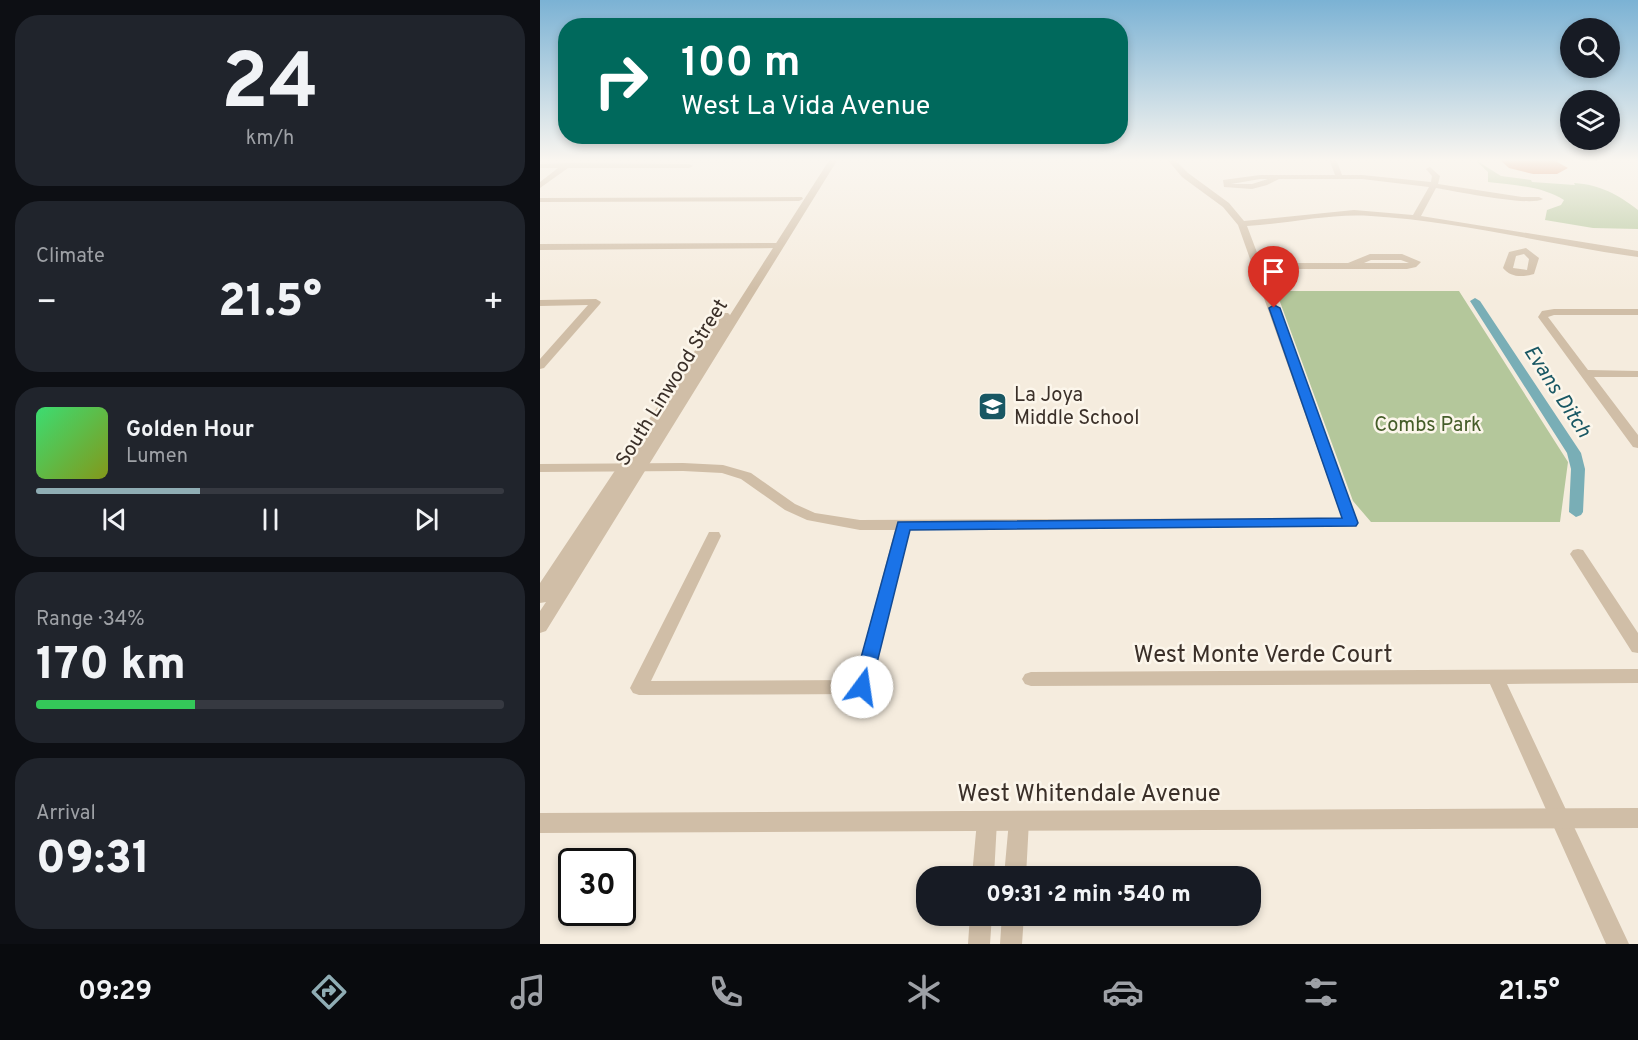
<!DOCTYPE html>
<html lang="en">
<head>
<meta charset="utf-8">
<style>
  :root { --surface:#171b24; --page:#20242c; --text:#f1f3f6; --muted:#9ea1a6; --line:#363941; --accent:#8fadb4 }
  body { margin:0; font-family:Overpass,sans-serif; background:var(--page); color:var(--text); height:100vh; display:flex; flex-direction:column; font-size:22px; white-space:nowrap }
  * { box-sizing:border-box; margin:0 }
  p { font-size:20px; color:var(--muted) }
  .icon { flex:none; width:33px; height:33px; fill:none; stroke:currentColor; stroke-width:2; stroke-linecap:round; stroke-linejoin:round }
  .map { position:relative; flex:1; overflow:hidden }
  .details { display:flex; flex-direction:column; gap:15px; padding:15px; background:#0d0f14; width:540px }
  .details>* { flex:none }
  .top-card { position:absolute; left:18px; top:18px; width:570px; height:126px; border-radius:24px; box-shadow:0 3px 9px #0003; background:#00695c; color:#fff; overflow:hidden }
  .controls { position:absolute; left:1020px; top:18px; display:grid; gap:12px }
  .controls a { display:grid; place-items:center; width:60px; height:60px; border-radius:50%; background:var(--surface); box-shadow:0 3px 9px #0003; font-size:30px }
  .speed { position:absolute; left:18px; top:848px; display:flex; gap:12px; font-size:30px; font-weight:700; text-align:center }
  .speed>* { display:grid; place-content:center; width:78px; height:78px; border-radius:50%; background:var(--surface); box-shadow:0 3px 9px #0003; line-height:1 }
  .speed .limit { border:3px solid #111; border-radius:9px; background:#fff; color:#111 }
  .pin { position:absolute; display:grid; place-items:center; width:51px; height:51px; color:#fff; margin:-62px -26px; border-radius:50% 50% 50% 0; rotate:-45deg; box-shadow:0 0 6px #0007 }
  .pin .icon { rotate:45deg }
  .me { position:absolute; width:66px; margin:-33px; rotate:14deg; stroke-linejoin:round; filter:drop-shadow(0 0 4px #0008) }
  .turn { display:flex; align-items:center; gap:21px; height:126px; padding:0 24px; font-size:27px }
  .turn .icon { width:78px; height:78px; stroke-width:2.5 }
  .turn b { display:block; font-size:42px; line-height:51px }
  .big { font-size:45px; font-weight:800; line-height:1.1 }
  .details .tile { flex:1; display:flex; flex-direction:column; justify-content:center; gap:9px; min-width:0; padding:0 21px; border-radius:24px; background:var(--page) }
  .details .dial { align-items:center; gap:0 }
  .dial b { font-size:78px; line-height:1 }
  .song { display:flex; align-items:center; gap:18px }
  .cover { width:72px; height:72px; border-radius:9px; background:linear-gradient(135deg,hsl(140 70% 55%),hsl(70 70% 35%)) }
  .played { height:6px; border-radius:3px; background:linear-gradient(90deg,var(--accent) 35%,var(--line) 35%) }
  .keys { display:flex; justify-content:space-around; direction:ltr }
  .heat { display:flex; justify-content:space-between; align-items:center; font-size:33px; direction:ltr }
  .charge { height:9px; border-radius:4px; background:linear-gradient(90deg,#34c759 34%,var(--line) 0) }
  .trip { position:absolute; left:376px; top:866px; width:345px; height:60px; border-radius:24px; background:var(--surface); box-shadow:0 3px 9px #0003; font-weight:800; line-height:60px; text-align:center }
  .menu { display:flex; height:96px; justify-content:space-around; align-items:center; background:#090b0e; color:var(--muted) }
  .menu .icon { width:42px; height:42px }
  .menu .current { color:var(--accent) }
  .menu b { font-size:27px; color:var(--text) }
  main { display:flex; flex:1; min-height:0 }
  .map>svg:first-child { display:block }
  .green { fill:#b4c79b }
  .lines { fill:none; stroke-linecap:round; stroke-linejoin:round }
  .canal { fill:#79aeb6; fill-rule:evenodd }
  .building { fill:#d4703d }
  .minor { fill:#d0bea7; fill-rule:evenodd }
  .tertiary { fill:#d0bea7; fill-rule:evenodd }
  .route { fill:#1a73e8; stroke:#114b97; stroke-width:1.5 }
  .labels { text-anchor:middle; stroke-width:5; stroke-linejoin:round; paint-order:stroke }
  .street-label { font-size:20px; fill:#3b3029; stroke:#fcf6eb }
  .poi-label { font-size:20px; fill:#3b3029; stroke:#fcf6eb; text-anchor:start }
  .park-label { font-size:20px; fill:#455d29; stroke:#fcf6eb }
  .water-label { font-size:21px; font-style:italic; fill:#185763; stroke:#fcf6eb }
  .near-street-label { font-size:24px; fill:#3b3029; stroke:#fcf6eb }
</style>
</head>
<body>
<main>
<section class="details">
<div class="tile dial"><b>24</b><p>km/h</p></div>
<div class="tile"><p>Climate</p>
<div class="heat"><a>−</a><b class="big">21.5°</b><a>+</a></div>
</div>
<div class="tile">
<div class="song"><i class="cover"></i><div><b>Golden Hour</b><p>Lumen</p></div></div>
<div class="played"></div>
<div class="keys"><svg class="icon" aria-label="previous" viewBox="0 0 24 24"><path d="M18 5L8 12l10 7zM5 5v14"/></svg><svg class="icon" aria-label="pause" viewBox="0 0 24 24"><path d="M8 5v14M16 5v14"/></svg><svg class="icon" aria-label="next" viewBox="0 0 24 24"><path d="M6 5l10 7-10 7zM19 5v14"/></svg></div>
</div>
<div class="tile"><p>Range · 34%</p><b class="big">170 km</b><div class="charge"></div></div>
<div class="tile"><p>Arrival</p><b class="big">09:31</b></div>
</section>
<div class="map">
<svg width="1098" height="944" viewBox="0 0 1098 944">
  <rect width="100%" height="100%" fill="#f5ecde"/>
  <path class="green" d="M 934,159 L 961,176 L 991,180 L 992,182 L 1035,185 L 1034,183 C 1061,185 1077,194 1098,210 L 1098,229 L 1053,228 L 1005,220 L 1007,210 L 1021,205 L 1024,200 C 1002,186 973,185 948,182 L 948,172 Z
    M 736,291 L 919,291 L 1028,462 L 1020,522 L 831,522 L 813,501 Z"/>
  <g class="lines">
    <path class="canal" d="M 935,298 L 940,301 L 1041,453 L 1045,469 L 1043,512 L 1041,515 L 1036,517 L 1029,512 L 1031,469 L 1027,453 L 930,301 Z"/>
  </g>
  <path class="building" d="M 959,159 L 1012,159 L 1028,168 L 1017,174 L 993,174 L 969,168 Z"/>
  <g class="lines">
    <path class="minor" d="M 627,159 L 634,159 L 648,173 L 689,203 L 704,221 L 814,210 L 873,215 L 889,187 L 822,179 L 739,179 L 727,185 L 712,189 L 684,187 L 683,180 L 720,175 L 795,175 L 789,159 L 796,159 L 802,175 L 822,175 L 891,182 L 892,176 L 886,169 L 890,167 L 900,176 L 898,184 L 982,197 L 999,197 L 1003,199 C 990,207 915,191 896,188 L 881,216 L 1098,251 L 1098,257 C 1009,245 920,221 831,216 C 789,213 748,224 707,226 L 721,263 L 808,263 L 830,254 L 862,254 L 881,262 L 876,267 L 867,269 L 723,269 L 818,523 L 816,526 L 369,530 L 328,692 L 322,694 L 99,695 L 93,693 L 90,688 L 167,536 L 169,532 L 179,532 L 181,536 L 111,681 L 315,680 L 355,530 L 320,530 L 267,520 L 245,510 L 201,479 L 182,473 L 143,471 L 0,472 L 0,464 L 143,463 L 183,465 L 211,473 L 255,504 L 275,513 L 320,520 L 802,518 L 698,225 L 683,207 L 642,177 ZM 720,179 L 728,179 L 712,184 L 691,184 ZM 831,260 L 861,260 L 869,263 L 824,263 Z
      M 27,163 L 149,164 L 153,166 L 149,168 L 28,168 L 0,188 L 0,182 L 18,168 L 0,168 L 0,164 Z
      M 262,197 L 263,199 L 259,201 L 0,202 L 0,198 Z
      M 242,243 L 242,247 L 239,248 L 0,250 L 0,244 Z
      M 986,248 L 999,258 L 994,274 C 983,277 971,278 963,268 L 969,252 ZM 984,254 L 989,259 L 987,270 L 973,268 L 976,256 Z
      M 56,299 L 61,302 L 60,304 L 4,368 L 0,369 L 0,359 L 48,305 L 0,306 L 0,300 Z
      M 1014,309 L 1098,309 L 1098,315 L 1014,315 L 1008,317 L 1048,370 L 1098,371 L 1098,377 L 1054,377 L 1098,435 L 1098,448 L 1093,447 L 998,317 L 1002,311 Z
      M 1038,549 L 1043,550 L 1098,633 L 1098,653 L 1092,652 L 1030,554 L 1033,550 Z
      M 1098,669 L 1098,683 L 967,684 L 1089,944 L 1066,944 L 950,684 L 491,686 L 485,684 L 482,679 L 485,674 L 491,672 Z
      M 447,812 L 454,814 L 457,821 L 454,876 L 432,876 L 437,821 L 440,814 Z
      M 479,812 L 486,814 L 489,821 L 486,876 L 464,876 L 469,821 L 472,814 Z
      M 430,915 L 452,915 L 450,944 L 428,944 Z
      M 462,915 L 484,915 L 482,944 L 460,944 Z"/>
    <path class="tertiary" d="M 290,159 L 298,159 L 6,631 L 0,633 L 0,611 L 6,602 L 0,603 L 0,583 L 180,313 L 188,313 L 190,315 L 174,340 Z
      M 1098,808 L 1098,828 L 0,833 L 0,813 Z"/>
  </g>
  <linearGradient id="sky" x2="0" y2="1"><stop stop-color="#7bb2d4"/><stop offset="0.55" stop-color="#faf6f0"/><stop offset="1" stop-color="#faf6f0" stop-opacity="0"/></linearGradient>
  <rect width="1098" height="291" fill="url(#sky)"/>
  <path class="route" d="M 734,305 L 740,308 L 818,523 L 816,526 L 370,530 L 331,687 L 328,692 L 322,694 L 315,692 L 313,687 L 358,522 L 802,518 L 729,308 Z"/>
  <defs>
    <symbol id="school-square" viewBox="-11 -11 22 22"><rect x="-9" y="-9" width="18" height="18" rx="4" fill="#185763" stroke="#fcf6eb"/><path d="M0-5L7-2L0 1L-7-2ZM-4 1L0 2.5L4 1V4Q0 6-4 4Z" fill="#fff"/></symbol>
  </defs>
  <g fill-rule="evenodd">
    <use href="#school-square" x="436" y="390" width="33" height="33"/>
  </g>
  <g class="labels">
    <g class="street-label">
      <text transform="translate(131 382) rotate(-58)" y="7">South Linwood Street</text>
    </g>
    <g class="poi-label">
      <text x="474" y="401">La Joya<tspan x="474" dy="23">Middle School</tspan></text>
    </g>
    <g class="park-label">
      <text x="888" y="431">Combs Park</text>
    </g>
    <g class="water-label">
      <text transform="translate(1018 391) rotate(57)" y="7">Evans Ditch</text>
    </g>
    <g class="near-street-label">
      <text x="723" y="662">West Monte Verde Court</text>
      <text x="549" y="801">West Whitendale Avenue</text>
    </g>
  </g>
</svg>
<div class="controls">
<a><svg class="icon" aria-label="search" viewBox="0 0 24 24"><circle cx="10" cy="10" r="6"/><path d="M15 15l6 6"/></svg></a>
<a><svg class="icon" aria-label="layers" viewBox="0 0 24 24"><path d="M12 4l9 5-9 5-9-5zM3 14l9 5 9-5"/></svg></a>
</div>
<div class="speed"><div class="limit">30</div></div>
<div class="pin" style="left:734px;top:308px;background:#d93025"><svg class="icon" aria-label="arrive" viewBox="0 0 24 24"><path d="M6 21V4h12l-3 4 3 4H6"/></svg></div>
<svg class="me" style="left:322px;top:687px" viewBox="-20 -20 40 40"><circle r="19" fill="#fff"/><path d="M0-13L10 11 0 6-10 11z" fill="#1a73e8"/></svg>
<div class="trip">09:31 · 2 min · 540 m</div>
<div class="top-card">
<div class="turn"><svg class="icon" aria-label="right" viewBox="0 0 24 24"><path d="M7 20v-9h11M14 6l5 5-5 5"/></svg><div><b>100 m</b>West La Vida Avenue</div></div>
</div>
</div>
</main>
<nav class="menu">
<b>09:29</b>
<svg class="icon current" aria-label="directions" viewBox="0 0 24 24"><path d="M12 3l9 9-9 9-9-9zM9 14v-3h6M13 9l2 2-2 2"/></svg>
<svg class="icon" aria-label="music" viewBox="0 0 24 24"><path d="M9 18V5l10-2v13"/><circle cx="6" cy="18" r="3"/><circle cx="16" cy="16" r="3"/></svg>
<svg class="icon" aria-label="phone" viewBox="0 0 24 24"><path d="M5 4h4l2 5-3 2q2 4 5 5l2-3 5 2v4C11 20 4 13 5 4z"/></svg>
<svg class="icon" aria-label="climate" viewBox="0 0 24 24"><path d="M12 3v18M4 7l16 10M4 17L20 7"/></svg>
<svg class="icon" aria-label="car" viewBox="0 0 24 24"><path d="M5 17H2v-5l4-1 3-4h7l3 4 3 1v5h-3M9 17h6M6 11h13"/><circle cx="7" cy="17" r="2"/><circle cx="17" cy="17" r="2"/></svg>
<svg class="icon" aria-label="filters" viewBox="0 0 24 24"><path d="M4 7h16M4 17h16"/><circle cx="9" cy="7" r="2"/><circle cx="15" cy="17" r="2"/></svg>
<b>21.5°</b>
</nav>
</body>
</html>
